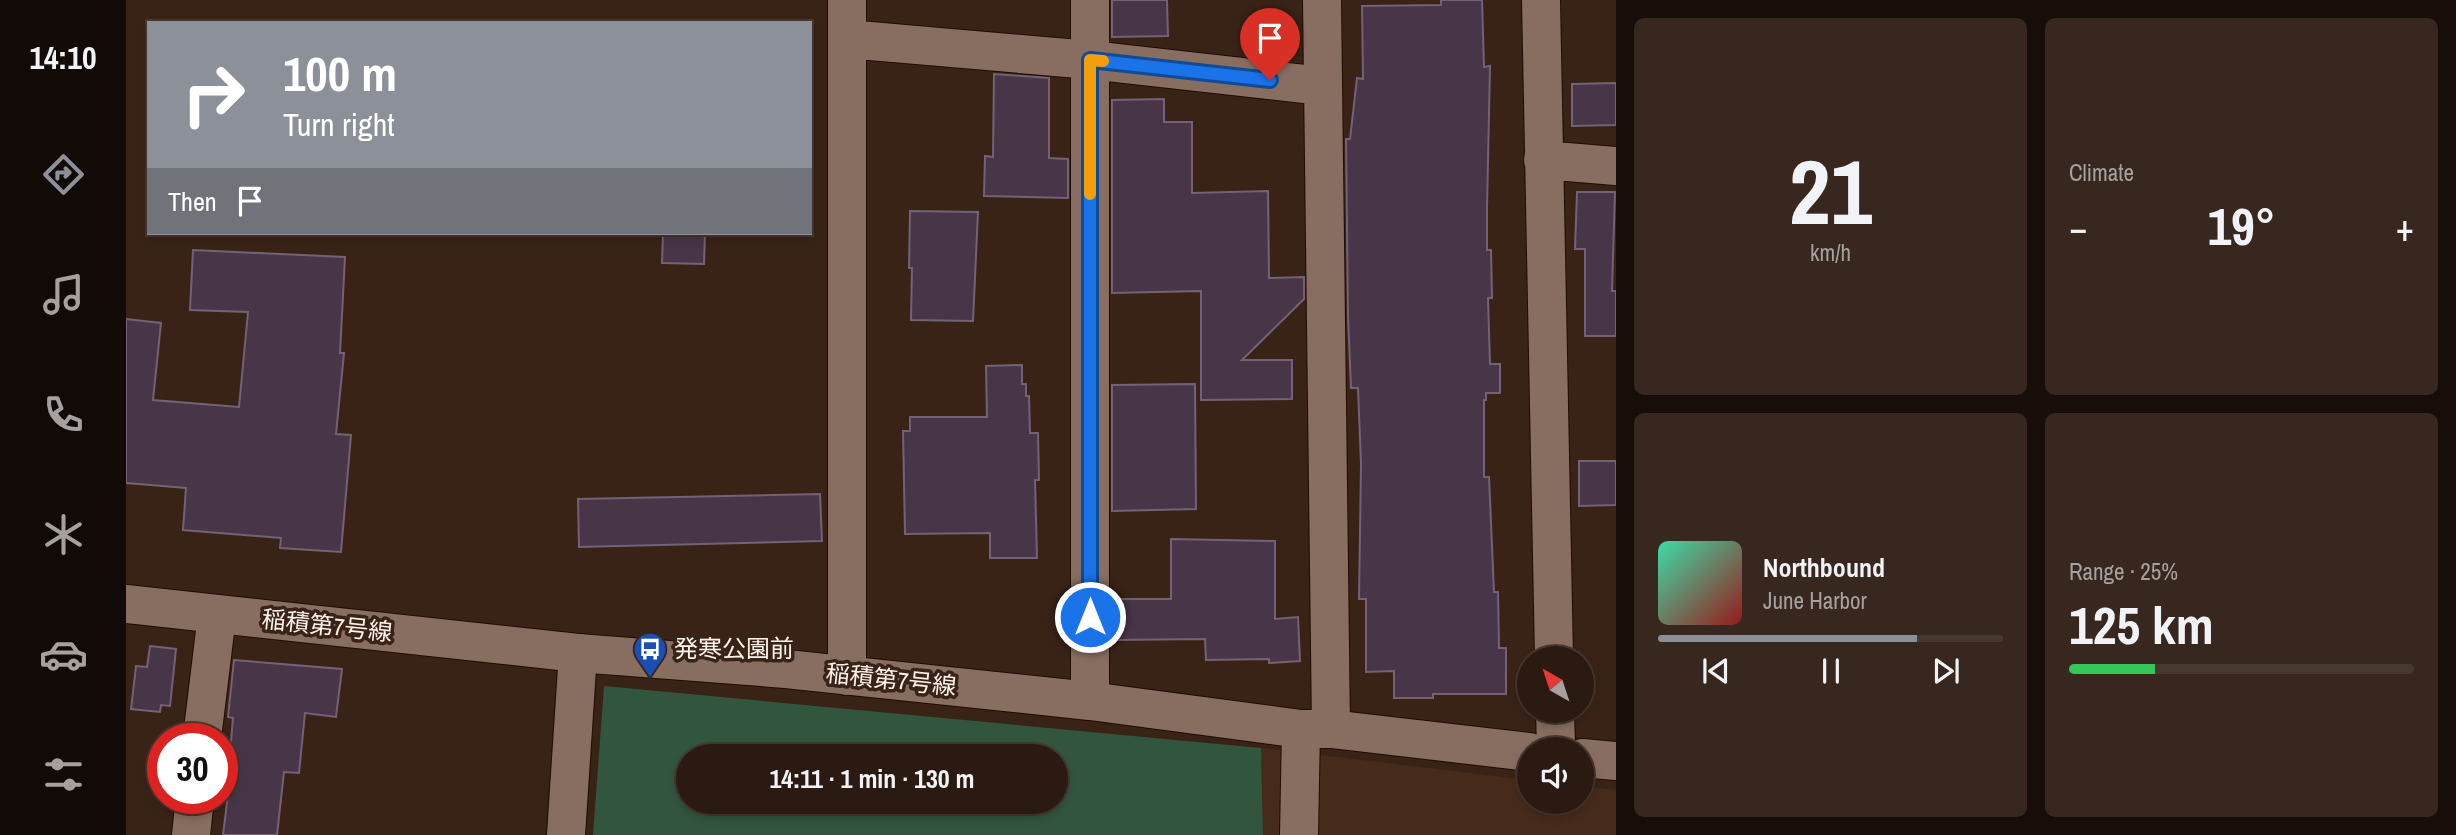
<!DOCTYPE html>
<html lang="en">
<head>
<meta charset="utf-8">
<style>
  :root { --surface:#2b1a11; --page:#37271f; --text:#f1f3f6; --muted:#a6a19f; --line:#473831; --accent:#8c9099 }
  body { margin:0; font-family:"Archivo Narrow","Noto Sans JP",sans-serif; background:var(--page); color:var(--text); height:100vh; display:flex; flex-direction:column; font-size:26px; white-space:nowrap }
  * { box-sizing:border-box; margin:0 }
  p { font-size:23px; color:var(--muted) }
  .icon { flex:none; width:38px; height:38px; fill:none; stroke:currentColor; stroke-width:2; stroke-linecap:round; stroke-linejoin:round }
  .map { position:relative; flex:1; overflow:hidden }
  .panel { display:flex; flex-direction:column; gap:18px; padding:18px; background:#180e09; width:840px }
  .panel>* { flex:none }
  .guide { position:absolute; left:21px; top:21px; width:665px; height:214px; border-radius:0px; box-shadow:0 4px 10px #0003,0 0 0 2px var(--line); background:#8c9099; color:#fff; overflow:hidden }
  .needle { width:46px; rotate:321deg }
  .buttons { position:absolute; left:1391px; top:646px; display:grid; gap:14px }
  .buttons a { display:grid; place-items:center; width:77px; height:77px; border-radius:50%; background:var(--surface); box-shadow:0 4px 10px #0003,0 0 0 2px var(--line); font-size:35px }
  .speed { position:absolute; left:21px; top:723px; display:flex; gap:14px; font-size:35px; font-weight:700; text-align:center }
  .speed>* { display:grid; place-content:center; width:91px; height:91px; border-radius:50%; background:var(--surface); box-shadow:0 4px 10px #0003,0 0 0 2px var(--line); line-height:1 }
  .speed .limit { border:10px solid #d22; background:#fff; color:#111 }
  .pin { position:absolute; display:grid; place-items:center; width:60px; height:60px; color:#fff; margin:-72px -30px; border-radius:50% 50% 50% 0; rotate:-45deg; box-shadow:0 0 7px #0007 }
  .pin .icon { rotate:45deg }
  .me { position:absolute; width:77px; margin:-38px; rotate:0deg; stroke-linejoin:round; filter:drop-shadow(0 0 5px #0008) }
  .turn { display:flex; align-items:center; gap:24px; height:147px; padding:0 21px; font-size:32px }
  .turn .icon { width:91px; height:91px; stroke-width:2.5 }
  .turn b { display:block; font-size:49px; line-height:60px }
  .then { display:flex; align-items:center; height:66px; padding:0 21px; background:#0003; gap:14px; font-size:26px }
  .big { font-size:52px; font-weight:700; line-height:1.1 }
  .panel .card { flex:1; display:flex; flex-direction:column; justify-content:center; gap:10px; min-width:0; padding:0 24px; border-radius:10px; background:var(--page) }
  .panel .dial { align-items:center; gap:0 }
  .dial b { font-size:91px; line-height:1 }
  .song { display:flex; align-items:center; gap:21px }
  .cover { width:84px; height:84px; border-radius:10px; background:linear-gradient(135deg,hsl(160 70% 55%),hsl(0 70% 35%)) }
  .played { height:7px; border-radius:4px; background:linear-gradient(90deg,var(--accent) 75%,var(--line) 75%) }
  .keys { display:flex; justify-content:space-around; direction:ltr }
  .heat { display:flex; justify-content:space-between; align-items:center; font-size:38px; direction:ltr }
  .charge { height:10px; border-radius:5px; background:linear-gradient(90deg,#34c759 25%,var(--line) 0) }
  .panel .tiles { flex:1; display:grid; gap:18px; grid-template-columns:repeat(2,1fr) }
  .trip { position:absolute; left:550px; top:744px; width:392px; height:70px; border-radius:35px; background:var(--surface); box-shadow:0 4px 10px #0003,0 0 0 2px var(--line); font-weight:700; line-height:70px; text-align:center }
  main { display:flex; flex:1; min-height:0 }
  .menu { display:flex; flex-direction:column; width:126px; justify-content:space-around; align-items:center; background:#110a07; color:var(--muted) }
  .menu .icon { width:49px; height:49px }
  .menu .active { color:var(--accent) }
  .menu b { font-size:32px; color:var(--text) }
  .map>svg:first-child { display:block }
  .built { fill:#462b1a }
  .green { fill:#32553e; fill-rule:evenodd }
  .building { fill:#483648; stroke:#746175; stroke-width:2 }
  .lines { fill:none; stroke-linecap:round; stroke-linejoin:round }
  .minor-casing { stroke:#1f0c03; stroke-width:40 }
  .tertiary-casing { stroke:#1f0c03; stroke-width:40 }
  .minor { stroke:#886e60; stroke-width:38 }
  .tertiary { stroke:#886e60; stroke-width:38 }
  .route-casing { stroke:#114b97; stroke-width:18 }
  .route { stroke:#1a73e8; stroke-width:12 }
  .slow { stroke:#f59e0b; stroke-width:12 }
  .labels { text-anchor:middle; stroke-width:7; stroke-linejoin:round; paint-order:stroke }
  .street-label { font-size:24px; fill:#fef2ec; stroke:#392317 }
  .poi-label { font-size:24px; fill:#fef2ec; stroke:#392317; text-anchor:start }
</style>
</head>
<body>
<main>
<nav class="menu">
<b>14:10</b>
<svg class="icon active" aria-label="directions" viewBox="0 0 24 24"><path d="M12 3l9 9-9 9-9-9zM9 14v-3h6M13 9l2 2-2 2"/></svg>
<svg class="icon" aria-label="music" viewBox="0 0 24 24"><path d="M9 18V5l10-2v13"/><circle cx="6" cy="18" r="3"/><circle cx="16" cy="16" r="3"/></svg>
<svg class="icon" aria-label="phone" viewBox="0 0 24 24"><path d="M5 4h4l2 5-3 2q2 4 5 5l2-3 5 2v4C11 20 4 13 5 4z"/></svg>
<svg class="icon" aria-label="climate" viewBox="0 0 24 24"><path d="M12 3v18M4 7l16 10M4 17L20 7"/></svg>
<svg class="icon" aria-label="car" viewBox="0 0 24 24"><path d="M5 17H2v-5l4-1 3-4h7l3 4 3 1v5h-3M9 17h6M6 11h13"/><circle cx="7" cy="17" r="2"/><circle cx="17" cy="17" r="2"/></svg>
<svg class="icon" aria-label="filters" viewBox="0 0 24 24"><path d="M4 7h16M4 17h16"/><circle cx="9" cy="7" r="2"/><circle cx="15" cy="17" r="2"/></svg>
</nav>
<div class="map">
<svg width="1490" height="835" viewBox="0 0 1490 835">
  <rect width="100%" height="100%" fill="#392317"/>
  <path class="built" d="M 1135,748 L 1403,780 L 1404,802 L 1456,802 L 1456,786 L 1490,790 L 1490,835 L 1137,835 Z"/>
  <path class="green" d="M 478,686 L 1135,748 L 1137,835 L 467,835 ZM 562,756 L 929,756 L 929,802 L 562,802 Z"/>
  <path class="building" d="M 986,0 L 1041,0 L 1042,36 L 986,37 Z
    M 1315,0 L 1356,0 L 1358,67 L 1364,66 L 1361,209 L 1361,250 L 1365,250 L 1366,298 L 1362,298 L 1364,364 L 1374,364 L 1374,393 L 1360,393 L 1360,400 L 1358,400 L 1358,477 L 1363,477 L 1368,592 L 1372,592 L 1373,648 L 1380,648 L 1380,694 L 1307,694 L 1307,698 L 1268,698 L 1268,671 L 1240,672 L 1240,599 L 1233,599 L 1235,464 L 1232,388 L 1225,388 L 1222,317 L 1220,139 L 1224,139 L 1231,78 L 1237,79 L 1236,6 L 1315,5 Z
    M 868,74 L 923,78 L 923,158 L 942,159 L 942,198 L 858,196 L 859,156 L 867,157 Z
    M 1490,83 L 1490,125 L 1446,126 L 1446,84 Z
    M 1038,99 L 1038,122 L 1066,122 L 1066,193 L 1142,191 L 1143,278 L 1178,277 L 1178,299 L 1116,360 L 1166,360 L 1166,399 L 1075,400 L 1075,291 L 986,293 L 986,100 Z
    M 1451,192 L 1489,192 L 1486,291 L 1490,291 L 1490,336 L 1459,336 L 1459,249 L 1449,249 Z
    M 784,211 L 852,212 L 847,321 L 785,320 L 786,268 L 783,268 Z
    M 537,233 L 579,233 L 578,264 L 536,263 Z
    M 67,250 L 219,257 L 214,353 L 218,353 L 210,434 L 225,435 L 215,552 L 154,548 L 155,538 L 57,530 L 60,488 L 0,483 L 0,319 L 35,323 L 27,400 L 113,407 L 122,312 L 64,310 Z
    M 896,365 L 896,384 L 900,384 L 900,396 L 903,396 L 904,433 L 912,433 L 913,480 L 909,480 L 911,558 L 864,558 L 864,533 L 779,534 L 777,431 L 784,431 L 784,417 L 861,417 L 860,366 Z
    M 1069,384 L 1070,509 L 986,511 L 986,385 Z
    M 1453,461 L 1490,461 L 1490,505 L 1453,506 Z
    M 694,494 L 696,541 L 453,547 L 452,499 Z
    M 1045,539 L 1149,541 L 1149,619 L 1172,617 L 1174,661 L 1143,663 L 1143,659 L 1080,660 L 1079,639 L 987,640 L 987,599 L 1045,599 Z
    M 24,646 L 50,649 L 44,706 L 35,705 L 34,712 L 5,709 L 10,666 L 21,667 Z
    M 108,660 L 216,669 L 210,717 L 179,713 L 173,773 L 158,772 L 151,835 L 97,835 L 107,754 L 104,753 L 107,718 L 102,717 Z"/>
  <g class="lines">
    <defs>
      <path id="minor" d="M 1196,0 L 1205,729
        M 1415,0 L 1428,658
        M 721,39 L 964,60 L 1196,86
        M 1417,160 L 1490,166
        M 721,676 L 721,0
        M 964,701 L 964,0
        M 1429,710 L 1430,749
        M 76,738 L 91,615
        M 65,835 L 69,798
        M 440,835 L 452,653
        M 1173,835 L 1175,729"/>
      <path id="tertiary" d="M 0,604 L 452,653 L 660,669 L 964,701 L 1175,729 L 1205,729 L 1404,752
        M 1456,758 L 1490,761"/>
    </defs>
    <use href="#minor" class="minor-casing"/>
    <use href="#tertiary" class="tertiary-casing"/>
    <use href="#minor" class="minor"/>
    <use href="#tertiary" class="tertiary"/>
  </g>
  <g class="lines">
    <defs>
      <path id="route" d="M 964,617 L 964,60 L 1144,80"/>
    </defs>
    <use href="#route" class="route-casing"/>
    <use href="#route" class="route"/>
    <path class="slow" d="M 964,194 L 964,60 L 977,61"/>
  </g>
  <defs>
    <symbol id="bus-pin" viewBox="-11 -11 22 30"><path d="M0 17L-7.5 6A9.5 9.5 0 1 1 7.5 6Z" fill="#1a4fb4" stroke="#392317"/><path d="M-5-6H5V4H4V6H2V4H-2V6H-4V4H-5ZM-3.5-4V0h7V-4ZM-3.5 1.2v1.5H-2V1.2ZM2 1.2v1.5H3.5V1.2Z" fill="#fff"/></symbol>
  </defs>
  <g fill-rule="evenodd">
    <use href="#bus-pin" x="505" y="630" width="38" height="52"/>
  </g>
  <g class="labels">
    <g class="street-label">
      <text transform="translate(201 626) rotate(6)" y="8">稲積第7号線</text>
      <text transform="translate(765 680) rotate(6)" y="8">稲積第7号線</text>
    </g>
    <g class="poi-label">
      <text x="548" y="657">発寒公園前</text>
    </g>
  </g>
</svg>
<div class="buttons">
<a><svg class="needle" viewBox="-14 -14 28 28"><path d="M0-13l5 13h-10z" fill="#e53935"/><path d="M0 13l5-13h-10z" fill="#a6a19f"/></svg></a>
<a><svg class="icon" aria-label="sound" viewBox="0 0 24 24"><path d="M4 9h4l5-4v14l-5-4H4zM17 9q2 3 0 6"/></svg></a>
</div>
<div class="speed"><div class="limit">30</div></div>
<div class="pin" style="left:1144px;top:80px;background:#d93025"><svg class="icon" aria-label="arrive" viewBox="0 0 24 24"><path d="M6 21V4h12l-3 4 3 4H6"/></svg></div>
<svg class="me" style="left:964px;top:617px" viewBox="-20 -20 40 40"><circle r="17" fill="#1a73e8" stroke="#fff" stroke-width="3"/><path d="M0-11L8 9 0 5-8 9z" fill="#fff"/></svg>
<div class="trip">14:11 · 1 min · 130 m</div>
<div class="guide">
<div class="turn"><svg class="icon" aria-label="right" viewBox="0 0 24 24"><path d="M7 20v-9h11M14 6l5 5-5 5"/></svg><div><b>100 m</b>Turn right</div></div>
<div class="then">Then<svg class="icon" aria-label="arrive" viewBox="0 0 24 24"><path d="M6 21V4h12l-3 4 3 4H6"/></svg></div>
</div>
</div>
<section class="panel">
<div class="tiles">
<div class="card dial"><b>21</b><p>km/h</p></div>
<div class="card"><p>Climate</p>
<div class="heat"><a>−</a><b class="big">19°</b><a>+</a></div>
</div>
<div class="card">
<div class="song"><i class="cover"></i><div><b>Northbound</b><p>June Harbor</p></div></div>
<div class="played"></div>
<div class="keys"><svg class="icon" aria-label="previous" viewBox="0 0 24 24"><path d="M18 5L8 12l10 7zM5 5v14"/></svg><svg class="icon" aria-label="pause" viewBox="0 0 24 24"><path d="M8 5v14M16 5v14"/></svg><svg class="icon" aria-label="next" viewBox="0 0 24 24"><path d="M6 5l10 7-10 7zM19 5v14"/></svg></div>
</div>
<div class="card"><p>Range · 25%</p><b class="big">125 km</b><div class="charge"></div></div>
</div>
</section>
</main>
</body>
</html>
